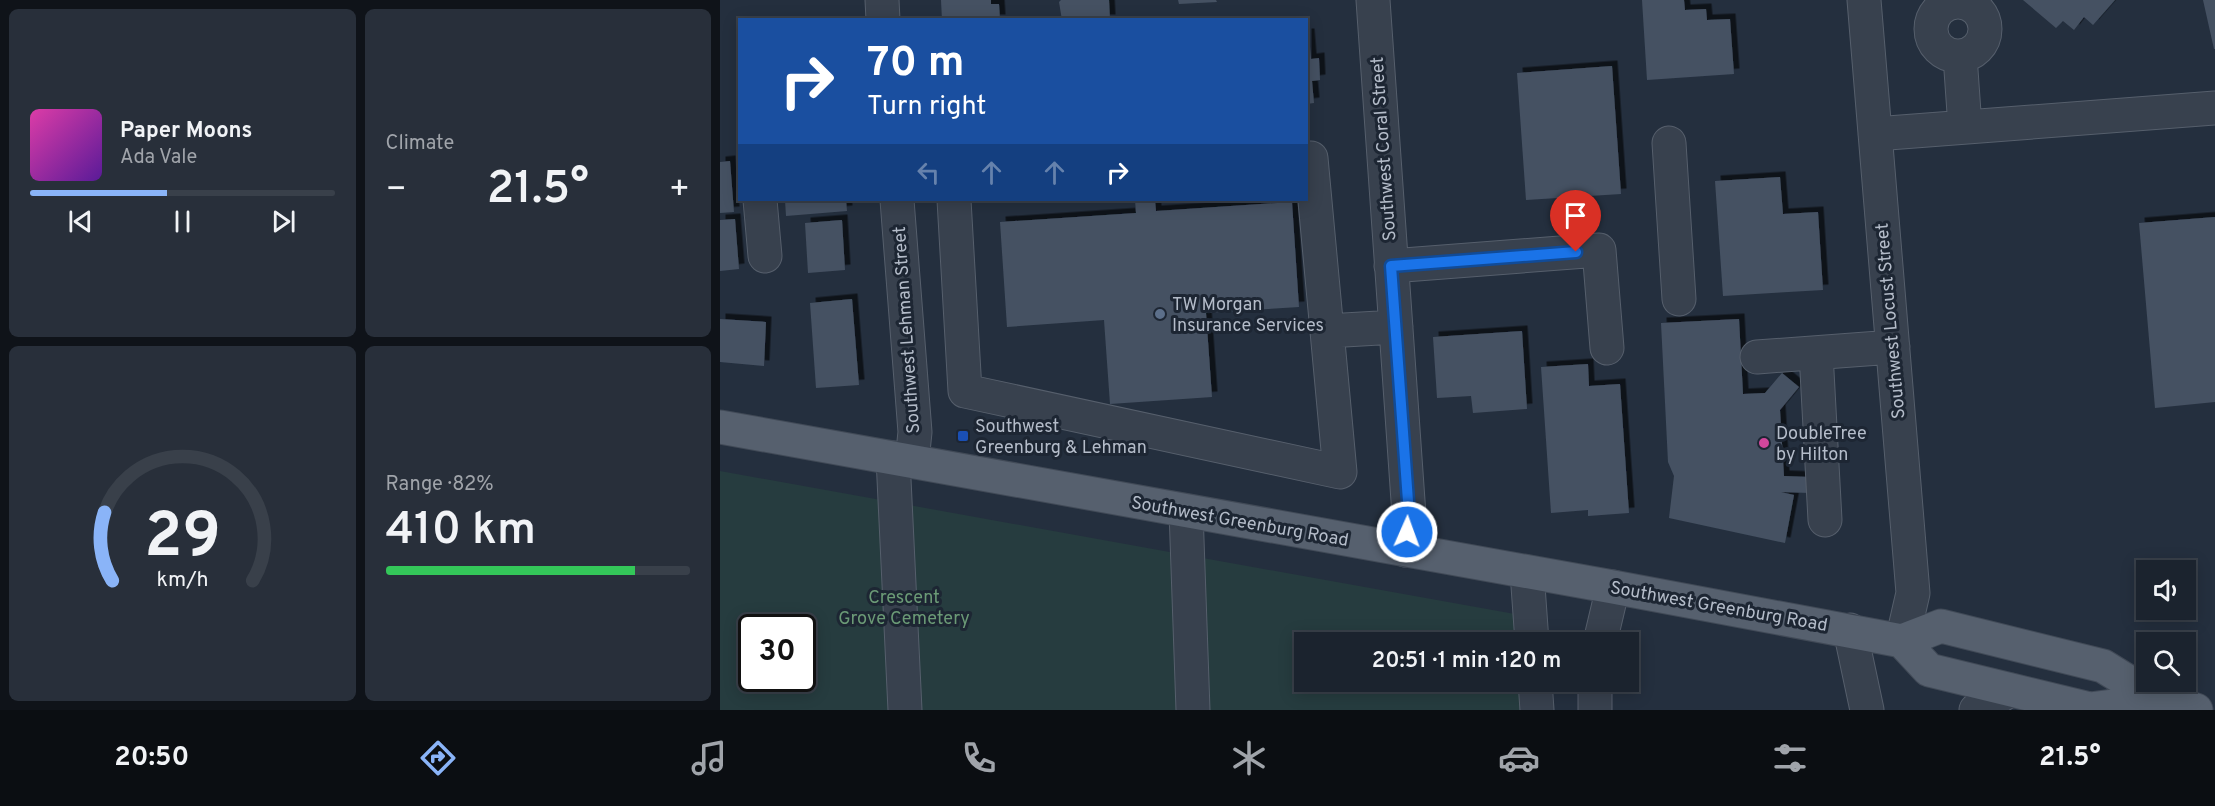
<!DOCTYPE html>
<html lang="en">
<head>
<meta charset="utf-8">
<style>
  :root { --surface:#1b232e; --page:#282f3a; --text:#f1f3f6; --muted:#a0a4aa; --line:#39404a; --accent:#8ab4f8 }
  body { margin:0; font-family:Overpass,sans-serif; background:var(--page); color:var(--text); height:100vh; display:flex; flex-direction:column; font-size:22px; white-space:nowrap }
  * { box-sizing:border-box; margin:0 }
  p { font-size:20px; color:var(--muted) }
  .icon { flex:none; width:33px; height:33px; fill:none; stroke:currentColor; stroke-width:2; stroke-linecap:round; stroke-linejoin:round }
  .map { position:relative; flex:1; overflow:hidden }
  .panel { display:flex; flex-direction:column; gap:9px; padding:9px; background:#0f1319; width:720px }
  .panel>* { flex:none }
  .banner { position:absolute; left:18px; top:18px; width:570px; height:183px; border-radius:0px; box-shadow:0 3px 15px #0003,0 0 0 2px var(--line); background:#1a4fa0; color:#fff; overflow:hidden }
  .buttons { position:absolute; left:1416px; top:560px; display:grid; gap:12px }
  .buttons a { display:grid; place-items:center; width:60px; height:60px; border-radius:0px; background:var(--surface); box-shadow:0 3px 15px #0003,0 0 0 2px var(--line); font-size:30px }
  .speed { position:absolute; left:18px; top:614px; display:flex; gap:12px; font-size:30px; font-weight:700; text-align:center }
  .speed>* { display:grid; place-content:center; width:78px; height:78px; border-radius:50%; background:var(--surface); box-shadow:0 3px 15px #0003,0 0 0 2px var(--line); line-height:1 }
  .speed .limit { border:3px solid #111; border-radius:9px; background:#fff; color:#111 }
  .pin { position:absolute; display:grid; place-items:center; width:51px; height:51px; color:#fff; margin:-62px -26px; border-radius:50% 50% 50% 0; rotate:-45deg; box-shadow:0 0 6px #0007 }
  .pin .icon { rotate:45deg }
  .me { position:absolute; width:66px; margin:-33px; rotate:2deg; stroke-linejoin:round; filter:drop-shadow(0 0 4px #0008) }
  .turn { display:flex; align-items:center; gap:21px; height:126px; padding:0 30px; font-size:27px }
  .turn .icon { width:78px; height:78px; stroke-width:2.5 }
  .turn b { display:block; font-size:42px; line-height:51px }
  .lanes { display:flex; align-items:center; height:57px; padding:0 30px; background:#0003; justify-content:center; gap:30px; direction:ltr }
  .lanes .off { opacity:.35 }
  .big { font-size:45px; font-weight:600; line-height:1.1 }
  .panel .tile { flex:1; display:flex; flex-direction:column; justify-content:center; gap:9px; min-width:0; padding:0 21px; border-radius:9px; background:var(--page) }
  .panel .dial { align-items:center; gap:0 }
  .dial svg { height:156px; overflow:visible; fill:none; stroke:var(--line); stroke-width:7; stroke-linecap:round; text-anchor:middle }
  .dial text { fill:var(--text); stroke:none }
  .song { display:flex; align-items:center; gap:18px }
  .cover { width:72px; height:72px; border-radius:9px; background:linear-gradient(135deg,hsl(320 70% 55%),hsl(270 70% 35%)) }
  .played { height:6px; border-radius:3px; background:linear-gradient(90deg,var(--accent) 45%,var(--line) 45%) }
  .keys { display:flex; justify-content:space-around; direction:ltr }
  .heat { display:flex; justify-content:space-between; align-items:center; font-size:33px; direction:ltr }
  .charge { height:9px; border-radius:4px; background:linear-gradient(90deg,#34c759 82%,var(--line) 0) }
  .panel .tiles { flex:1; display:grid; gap:9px; grid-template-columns:repeat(2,1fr) }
  .trip { position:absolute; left:574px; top:632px; width:345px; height:60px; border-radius:0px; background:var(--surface); box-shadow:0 3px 15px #0003,0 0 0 2px var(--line); font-weight:600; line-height:60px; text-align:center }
  .menu { display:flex; height:96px; justify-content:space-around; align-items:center; background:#0b0e12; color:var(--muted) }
  .menu .icon { width:42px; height:42px }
  .menu .active { color:var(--accent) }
  .menu b { font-size:27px; color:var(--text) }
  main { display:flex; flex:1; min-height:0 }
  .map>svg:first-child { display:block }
  .green { fill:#263c3f; fill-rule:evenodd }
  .building { fill:#455162; filter:url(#shadow) }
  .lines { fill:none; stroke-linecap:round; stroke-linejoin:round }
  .minor-casing { stroke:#565f6c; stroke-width:35 }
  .major-casing { stroke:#414a57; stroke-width:35 }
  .minor { stroke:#38414e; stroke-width:33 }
  .major { stroke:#56606e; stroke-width:33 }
  .route-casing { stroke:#114b97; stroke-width:15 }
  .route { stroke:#1a73e8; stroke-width:10 }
  .service-dot { fill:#5c6f8a; stroke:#1d2633; stroke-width:2 }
  .transit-dot { fill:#1a4fb4; stroke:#1d2633; stroke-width:2 }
  .hotel-dot { fill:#d1479c; stroke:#1d2633; stroke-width:2 }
  .labels { text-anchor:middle; stroke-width:6; stroke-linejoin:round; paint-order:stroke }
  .street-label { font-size:18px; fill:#b4bcc9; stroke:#1d2633 }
  .poi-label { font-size:18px; fill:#b4bcc9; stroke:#1d2633; text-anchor:start }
  .park-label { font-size:18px; fill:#6b9a76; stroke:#1d2633 }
</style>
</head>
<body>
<main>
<section class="panel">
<div class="tiles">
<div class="tile">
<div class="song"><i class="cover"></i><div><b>Paper Moons</b><p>Ada Vale</p></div></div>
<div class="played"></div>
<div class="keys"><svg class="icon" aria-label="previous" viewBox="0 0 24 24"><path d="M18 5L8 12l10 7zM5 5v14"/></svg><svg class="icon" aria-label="pause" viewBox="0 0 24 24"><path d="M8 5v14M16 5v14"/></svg><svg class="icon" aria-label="next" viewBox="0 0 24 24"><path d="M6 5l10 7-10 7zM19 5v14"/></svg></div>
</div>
<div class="tile"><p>Climate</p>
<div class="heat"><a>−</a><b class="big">21.5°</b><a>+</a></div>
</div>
<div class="tile dial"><svg viewBox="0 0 100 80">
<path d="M14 69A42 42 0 1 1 86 69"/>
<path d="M14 69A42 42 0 0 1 10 34" stroke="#8ab4f8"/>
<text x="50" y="56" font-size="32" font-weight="700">29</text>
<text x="50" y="72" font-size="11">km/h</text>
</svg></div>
<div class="tile"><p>Range · 82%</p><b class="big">410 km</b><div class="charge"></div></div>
</div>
</section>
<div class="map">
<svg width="1495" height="710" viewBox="0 0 1495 710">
  <defs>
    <filter id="shadow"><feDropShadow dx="5.5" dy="-5.5" stdDeviation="0" flood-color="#0009"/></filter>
  </defs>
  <rect width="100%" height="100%" fill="#242f3e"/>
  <path class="green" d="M 0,471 L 822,619 L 823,642 L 585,642 L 585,681 L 826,681 L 829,710 L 0,710 ZM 32,627 L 82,627 L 82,678 L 32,678 Z"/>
  <path class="building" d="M 221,0 L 271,0 L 271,4 L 279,4 L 280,20 L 222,20 Z
    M 341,0 L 389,0 L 390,20 L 342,20 L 339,2 Z
    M 458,0 L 496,0 L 497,2 L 459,4 Z
    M 922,0 L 964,0 L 965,10 L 986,9 L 987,20 L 1010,19 L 1014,74 L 927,80 Z
    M 1303,0 L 1395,0 L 1373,25 L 1364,17 L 1354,30 L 1343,21 L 1336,28 Z
    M 1483,0 L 1495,0 L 1495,49 L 1494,49 Z
    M 586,34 L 589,34 L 591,59 L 599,58 L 600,80 L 592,81 L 594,103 L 586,104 Z
    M 892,66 L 901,194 L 806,200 L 797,73 Z
    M 10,161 L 14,212 L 0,213 L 0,162 Z
    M 1060,177 L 1063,214 L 1098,212 L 1103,290 L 1003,296 L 995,181 Z
    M 65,200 L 126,200 L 127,211 L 66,216 Z
    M 415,200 L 435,200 L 436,211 L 572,202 L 579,307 L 486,313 L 492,397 L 390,404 L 384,320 L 287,327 L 280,222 L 416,213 Z
    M 1495,217 L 1495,402 L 1435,408 L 1419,223 Z
    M 15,219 L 19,269 L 0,271 L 0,220 Z
    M 122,220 L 125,270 L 88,273 L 85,223 Z
    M 132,299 L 139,385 L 96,388 L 90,303 Z
    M 0,319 L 46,322 L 44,366 L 0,362 Z
    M 1019,319 L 1023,394 L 1045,393 L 1062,373 L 1079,387 L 1060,410 L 1064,476 L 1090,477 L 1090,493 L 1061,492 L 1074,495 L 1065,543 L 949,518 L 954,476 L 948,462 L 941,323 Z
    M 802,331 L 807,409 L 753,413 L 751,396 L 717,398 L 713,337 Z
    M 868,364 L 869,386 L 900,384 L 909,513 L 868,516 L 868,510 L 831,513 L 821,367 Z"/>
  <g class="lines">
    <defs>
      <path id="minor" d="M 162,0 L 163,20
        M 653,0 L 689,515 L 685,550
        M 1144,0 L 1193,593 L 1182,641
        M1211 29a27 27 0 1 1 54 0a27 27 0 1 1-54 0Z
        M 1240,56 L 1245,127
        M 1155,134 L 1495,108
        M 949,143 L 959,299
        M 40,200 L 45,256
        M 177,200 L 195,432 L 192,461
        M 234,200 L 245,391 L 620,472 L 591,158 L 586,158
        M 671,266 L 879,250 L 887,348
        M 607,331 L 676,327
        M 1096,353 L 1105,520
        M 1037,357 L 1173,347
        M 173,458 L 185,710
        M 466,511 L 473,710
        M 807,572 L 812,642
        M 1130,630 L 1147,710
        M 880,642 L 893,587
        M 815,681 L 817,710
        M 875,710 L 875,681
        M 1256,710 L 1290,690"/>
      <path id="major" d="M 0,427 L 893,587 L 1182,641 L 1221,626 L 1383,666 L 1438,700 L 1476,710
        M 1182,641 L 1209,670 L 1370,709 L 1438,700"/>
    </defs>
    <use href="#minor" class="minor-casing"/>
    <use href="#major" class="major-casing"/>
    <use href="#minor" class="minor"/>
    <use href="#major" class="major"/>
  </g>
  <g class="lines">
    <defs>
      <path id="route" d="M 687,532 L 689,515 L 671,266 L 856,252"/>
    </defs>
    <use href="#route" class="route-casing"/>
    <use href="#route" class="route"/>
  </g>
  <circle class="service-dot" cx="440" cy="314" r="6"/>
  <rect class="transit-dot" x="237" y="430" width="12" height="12" rx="3"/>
  <circle class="hotel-dot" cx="1044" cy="443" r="6"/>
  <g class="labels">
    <g class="street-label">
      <text transform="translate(663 149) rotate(-94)" y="6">Southwest Coral Street</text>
      <text transform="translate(1170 321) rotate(-95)" y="6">Southwest Locust Street</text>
      <text transform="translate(186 330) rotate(-94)" y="6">Southwest Lehman Street</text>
      <text transform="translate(520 521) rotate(10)" y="6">Southwest Greenburg Road</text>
      <text transform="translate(999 606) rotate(10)" y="6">Southwest Greenburg Road</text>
    </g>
    <g class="poi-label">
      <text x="452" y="310">TW Morgan<tspan x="452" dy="21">Insurance Services</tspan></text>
      <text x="255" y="432">Southwest<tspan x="255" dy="21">Greenburg &amp; Lehman</tspan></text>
      <text x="1056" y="439">DoubleTree<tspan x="1056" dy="21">by Hilton</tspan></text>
    </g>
    <g class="park-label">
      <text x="184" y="603">Crescent<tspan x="184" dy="21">Grove Cemetery</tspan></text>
    </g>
  </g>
</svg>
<div class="buttons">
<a><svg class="icon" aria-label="sound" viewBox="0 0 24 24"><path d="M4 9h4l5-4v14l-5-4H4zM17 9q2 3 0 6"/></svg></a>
<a><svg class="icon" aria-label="search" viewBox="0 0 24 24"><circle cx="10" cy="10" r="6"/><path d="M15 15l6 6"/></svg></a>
</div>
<div class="speed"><div class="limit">30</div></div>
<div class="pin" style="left:856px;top:252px;background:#d93025"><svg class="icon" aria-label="arrive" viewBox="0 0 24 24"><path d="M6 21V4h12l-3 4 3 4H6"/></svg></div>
<svg class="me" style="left:687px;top:532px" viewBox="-20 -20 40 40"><circle r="17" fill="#1a73e8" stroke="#fff" stroke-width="3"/><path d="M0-11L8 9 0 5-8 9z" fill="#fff"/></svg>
<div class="trip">20:51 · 1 min · 120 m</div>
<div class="banner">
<div class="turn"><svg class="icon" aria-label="right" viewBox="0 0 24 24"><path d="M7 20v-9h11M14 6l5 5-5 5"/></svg><div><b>70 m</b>Turn right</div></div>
<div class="lanes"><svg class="icon off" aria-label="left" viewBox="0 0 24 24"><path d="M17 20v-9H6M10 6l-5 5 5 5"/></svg><svg class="icon off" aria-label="ahead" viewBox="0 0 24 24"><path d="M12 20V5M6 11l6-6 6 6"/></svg><svg class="icon off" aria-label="ahead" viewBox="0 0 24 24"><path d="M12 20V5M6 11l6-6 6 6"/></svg><svg class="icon" aria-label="right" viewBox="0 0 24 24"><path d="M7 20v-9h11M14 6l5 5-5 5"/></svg></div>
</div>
</div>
</main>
<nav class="menu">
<b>20:50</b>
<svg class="icon active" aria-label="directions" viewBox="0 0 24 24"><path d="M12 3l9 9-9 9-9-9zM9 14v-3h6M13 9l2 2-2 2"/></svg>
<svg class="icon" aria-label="music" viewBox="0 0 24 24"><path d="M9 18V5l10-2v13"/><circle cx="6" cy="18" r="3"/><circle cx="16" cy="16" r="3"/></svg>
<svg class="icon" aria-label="phone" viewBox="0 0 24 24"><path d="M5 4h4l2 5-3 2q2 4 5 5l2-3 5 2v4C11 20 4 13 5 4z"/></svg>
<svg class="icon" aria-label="climate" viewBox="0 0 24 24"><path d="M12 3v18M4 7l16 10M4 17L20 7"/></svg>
<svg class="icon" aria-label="car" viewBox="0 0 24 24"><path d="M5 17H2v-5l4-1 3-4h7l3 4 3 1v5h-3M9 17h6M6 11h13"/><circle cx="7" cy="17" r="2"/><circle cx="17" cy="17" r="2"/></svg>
<svg class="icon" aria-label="filters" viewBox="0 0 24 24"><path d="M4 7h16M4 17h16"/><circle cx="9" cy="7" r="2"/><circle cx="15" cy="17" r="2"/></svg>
<b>21.5°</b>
</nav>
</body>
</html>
